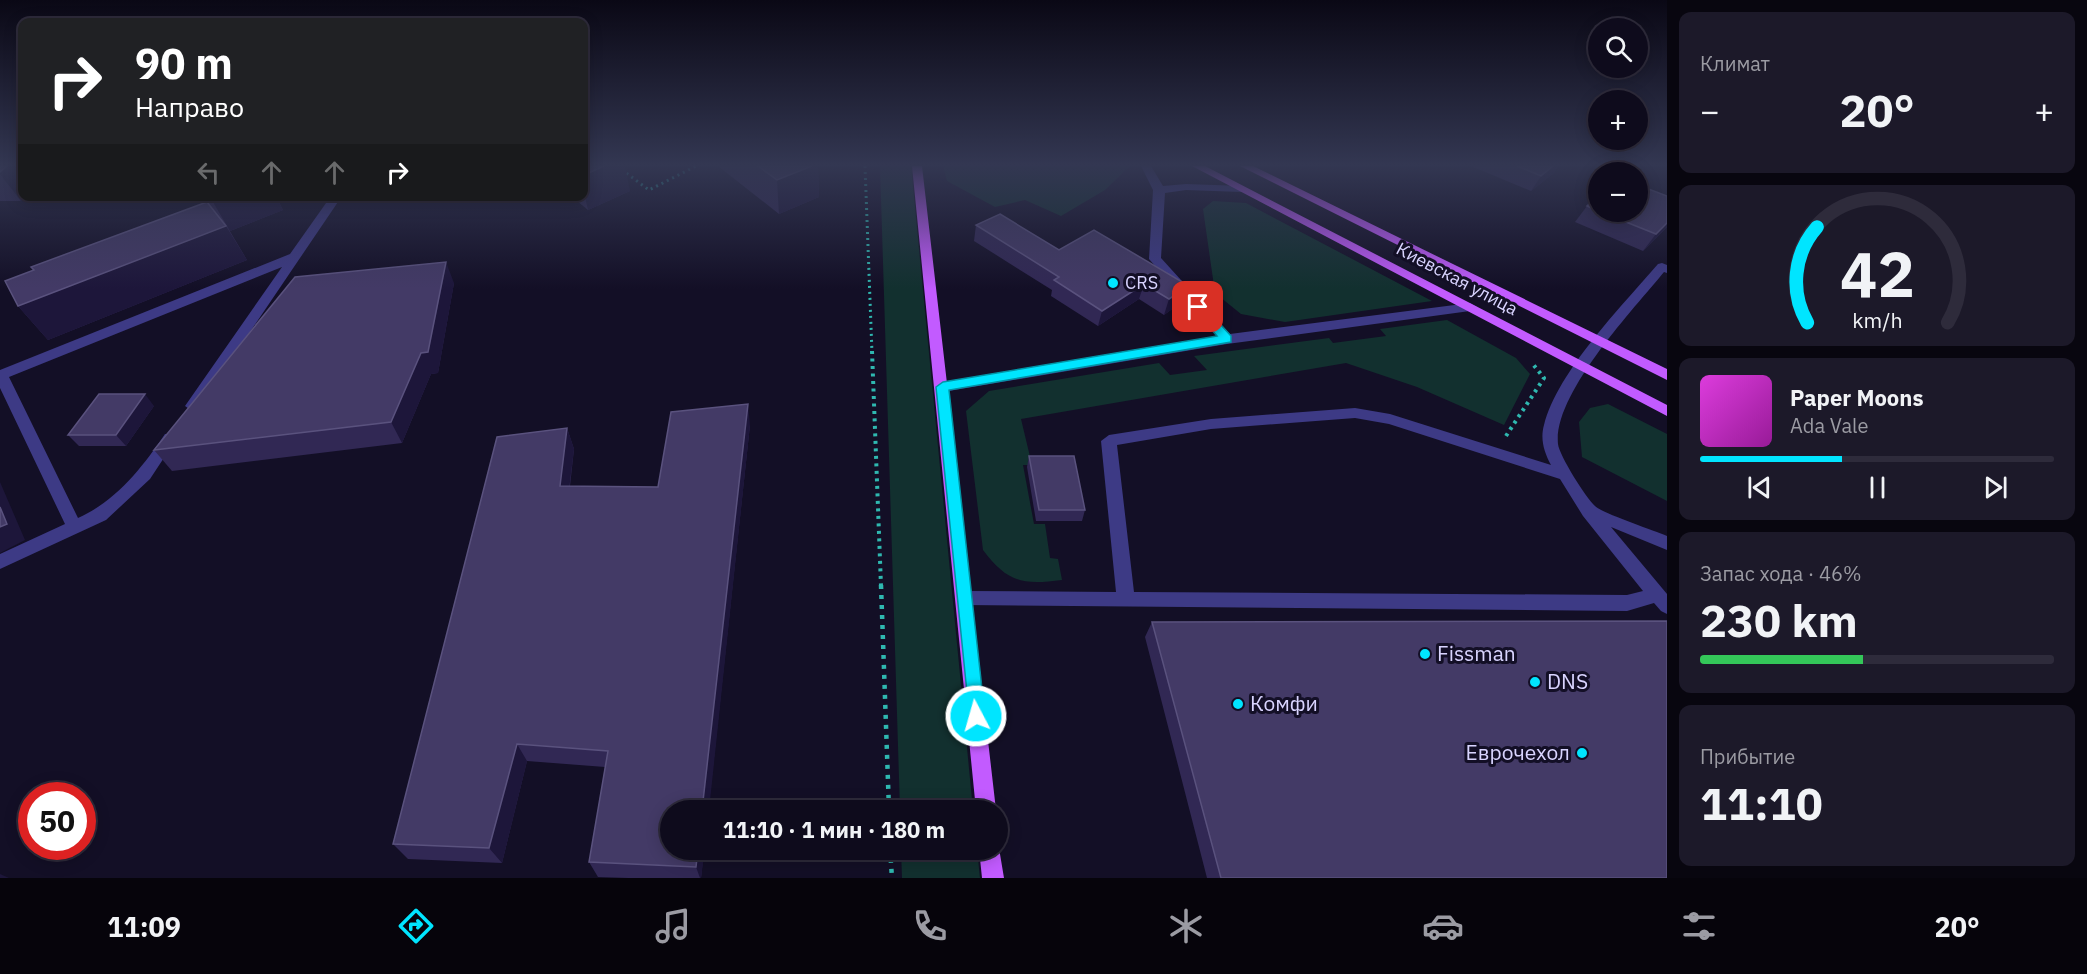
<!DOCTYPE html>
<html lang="ru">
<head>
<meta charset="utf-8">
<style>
  :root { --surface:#0e0b1c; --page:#1c1929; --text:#f1f3f6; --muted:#9b9ba3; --line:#2e2b3b; --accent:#00e5ff }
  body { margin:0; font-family:"IBM Plex Sans",sans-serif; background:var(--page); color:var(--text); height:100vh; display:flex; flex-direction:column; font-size:22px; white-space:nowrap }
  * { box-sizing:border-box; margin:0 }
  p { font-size:20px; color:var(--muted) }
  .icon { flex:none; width:33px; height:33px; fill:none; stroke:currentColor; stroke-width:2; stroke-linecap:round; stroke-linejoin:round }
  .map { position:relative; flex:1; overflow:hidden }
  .drawer { display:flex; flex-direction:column; gap:12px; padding:12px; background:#08060f; width:420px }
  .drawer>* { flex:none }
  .guide { position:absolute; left:18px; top:18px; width:570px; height:183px; border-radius:12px; box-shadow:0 3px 15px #0003,0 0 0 2px var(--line); background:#202124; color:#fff; overflow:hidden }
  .buttons { position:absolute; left:1588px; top:18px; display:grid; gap:12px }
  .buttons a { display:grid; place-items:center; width:60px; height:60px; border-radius:50%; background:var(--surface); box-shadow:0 3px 15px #0003,0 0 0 2px var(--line); font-size:30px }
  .speed { position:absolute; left:18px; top:782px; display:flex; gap:12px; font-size:30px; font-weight:700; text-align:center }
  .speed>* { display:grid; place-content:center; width:78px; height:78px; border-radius:50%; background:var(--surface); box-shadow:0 3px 15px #0003,0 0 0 2px var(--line); line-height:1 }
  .speed .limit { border:9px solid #d22; background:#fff; color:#111 }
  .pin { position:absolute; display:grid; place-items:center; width:51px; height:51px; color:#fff; margin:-26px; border-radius:12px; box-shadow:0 3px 9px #0006 }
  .me { position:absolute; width:66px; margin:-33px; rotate:354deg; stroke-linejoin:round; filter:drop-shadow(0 0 4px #0008) }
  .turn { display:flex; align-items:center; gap:21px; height:126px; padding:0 18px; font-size:27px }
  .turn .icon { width:78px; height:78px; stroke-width:2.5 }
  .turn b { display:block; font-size:42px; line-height:51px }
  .lanes { display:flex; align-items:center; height:57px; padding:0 18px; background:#0003; justify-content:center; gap:30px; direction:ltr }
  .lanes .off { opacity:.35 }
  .big { font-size:45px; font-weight:800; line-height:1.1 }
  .drawer .widget { flex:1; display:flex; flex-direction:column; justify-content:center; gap:9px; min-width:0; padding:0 21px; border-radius:12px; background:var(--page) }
  .drawer .dial { align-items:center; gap:0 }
  .dial svg { height:156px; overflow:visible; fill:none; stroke:var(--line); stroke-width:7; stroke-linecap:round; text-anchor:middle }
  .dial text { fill:var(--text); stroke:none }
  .song { display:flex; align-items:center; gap:18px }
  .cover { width:72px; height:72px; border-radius:9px; background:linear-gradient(135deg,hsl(300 70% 55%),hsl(300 70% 35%)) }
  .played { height:6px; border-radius:3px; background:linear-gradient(90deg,var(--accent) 40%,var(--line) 40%) }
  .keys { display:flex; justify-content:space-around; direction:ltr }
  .heat { display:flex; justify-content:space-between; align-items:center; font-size:33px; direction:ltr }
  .charge { height:9px; border-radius:4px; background:linear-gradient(90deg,#34c759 46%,var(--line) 0) }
  .trip { position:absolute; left:660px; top:800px; width:348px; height:60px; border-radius:30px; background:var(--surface); box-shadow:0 3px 15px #0003,0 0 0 2px var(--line); font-weight:800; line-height:60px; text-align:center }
  .menu { display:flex; height:96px; justify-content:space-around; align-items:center; background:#06040b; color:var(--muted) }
  .menu .icon { width:42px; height:42px }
  .menu .selected { color:var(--accent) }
  .menu b { font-size:27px; color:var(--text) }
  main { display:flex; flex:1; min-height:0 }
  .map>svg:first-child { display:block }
  .green { fill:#12302f }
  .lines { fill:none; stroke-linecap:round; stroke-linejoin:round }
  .path-far2 { stroke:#2fb8b0; stroke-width:3; stroke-dasharray:2 4; stroke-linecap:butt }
  .path-far1 { stroke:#2fb8b0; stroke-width:4; stroke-dasharray:3 4.5; stroke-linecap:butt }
  .path { stroke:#2fb8b0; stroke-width:4.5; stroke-dasharray:4 6; stroke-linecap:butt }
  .minor { fill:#3d3a85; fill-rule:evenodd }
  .major { fill:#c25bff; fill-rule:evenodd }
  .wall { fill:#312854 }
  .shaded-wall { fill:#1d163a }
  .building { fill:#433a66; stroke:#5a527e; stroke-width:1.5 }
  .route { fill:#00e5ff; stroke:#0095a6; stroke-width:1.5 }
  .poi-dot { fill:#00e5ff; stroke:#130f26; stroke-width:2 }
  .labels { text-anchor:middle; stroke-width:6; stroke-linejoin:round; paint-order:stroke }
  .street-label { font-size:18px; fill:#d9d4ff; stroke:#130f26 }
  .poi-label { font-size:18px; fill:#d9d4ff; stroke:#130f26; text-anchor:start }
  .near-poi-label { font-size:21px; fill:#d9d4ff; stroke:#130f26; text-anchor:start }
</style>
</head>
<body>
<main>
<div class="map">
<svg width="1667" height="878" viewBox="0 0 1667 878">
  <rect width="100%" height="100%" fill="#130f26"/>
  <path class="green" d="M 880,166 L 911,166 L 973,810 L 900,810 Z
    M 943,166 L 1130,166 L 1105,190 L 1061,216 L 1025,200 L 995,207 L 947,181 Z
    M 1213,201 L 1246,203 L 1432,301 L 1285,322 L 1241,314 L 1215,293 L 1203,209 Z
    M 1447,320 L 1516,358 L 1530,374 L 1504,425 L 1417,387 L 1346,363 L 1021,419 L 1032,465 L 1023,465 L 1034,524 L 1045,524 L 1050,558 L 1058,559 L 1062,580 C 1023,585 1008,583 983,550 L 966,411 L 989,391 L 1159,363 L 1170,375 L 1207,370 L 1194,356 L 1329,338 L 1333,343 L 1386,336 L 1380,329 Z
    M 1608,404 L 1667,434 L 1667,501 L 1582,457 L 1579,422 L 1590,408 Z
    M 901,849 L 977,849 L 980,878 L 902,878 Z"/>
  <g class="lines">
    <path class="path-far2" d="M 617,166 L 649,190 L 696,166
      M 865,166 L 872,353"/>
    <path class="path-far1" d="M 872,351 L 881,586
      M 1506,436 L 1544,378 L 1532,363"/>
    <path class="path" d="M 881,585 L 889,810
      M 890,849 L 892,878"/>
    <path class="minor" d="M 1141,166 L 1151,166 L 1163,186 L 1186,184 L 1242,186 L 1248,189 L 1242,192 L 1186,190 L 1165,193 L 1161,258 L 1230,334 L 1470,303 L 1477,307 L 1470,311 L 1227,344 L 943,392 L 938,391 L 936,387 L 943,382 L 1217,336 L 1149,259 L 1153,190 Z
      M 331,196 L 342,196 L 197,410 L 192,411 L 185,406 L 282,267 L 9,377 L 78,518 C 116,501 142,468 165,434 L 175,434 L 177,438 L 150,479 L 106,520 L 0,569 L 0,554 L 65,524 L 0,388 L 0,370 L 290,254 Z
      M 1662,263 L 1667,265 L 1667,273 L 1664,272 C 1633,310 1553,394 1558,444 C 1559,455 1586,498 1595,506 C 1604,514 1653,530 1667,536 L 1667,550 L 1611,527 L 1667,594 L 1667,614 L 1661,611 L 1654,603 L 1627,611 L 964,605 L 958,603 L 955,598 L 958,593 L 964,591 L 1116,592 L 1101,441 L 1109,435 L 1211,419 L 1355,408 L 1390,414 L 1551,465 C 1544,452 1540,439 1544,425 C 1558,371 1621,307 1658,264 ZM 1355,418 L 1389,424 L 1560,479 L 1583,516 L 1643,591 L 1627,595 L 1134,592 L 1117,445 L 1211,429 Z"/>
    <path class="major" d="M 912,166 L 922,166 L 996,810 L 976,810 Z
      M 1192,166 L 1205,166 L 1667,405 L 1667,416 Z
      M 1240,166 L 1253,166 L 1667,369 L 1667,380 Z
      M 998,842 L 1004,878 L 982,878 L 979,849 L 998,849 Z"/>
  </g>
  <path class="wall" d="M 0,166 L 21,201 L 0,201 Z
    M 584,166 L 630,191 L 588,210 L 571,196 L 584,196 Z
    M 718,166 L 818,166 L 819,197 L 779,214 Z
    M 1471,166 L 1558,166 L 1554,173 L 1531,191 Z
    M 1599,195 L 1599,212 L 1638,212 L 1667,227 L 1643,251 L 1575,222 L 1587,206 Z
    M 201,196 L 276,196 L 283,210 L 230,231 L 228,228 L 247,260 L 48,340 L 18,306 L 206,203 Z
    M 976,225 L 1059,250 L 1189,286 L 1183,301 L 1164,315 L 1139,299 L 1098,326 L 1051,296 L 1052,290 L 974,241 Z
    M 454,283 L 438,373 L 431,374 L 402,443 L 172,471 L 154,450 Z
    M 154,406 L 126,446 L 79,446 L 68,435 Z
    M 750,425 L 701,878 L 628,878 L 598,877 L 589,862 L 605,767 L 527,761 L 502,863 L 408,859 L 393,844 L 567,428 L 574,449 L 570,486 L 658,487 Z
    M 1029,456 L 1085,510 L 1082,521 L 1036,521 L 1027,467 Z
    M 1152,622 L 1667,878 L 1207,878 L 1145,637 Z"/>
  <path class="shaded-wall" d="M 7,166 L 22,166 L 22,196 L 26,196 L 21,201 L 0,174 L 0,172 Z
    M 604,166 L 625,166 L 630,191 L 588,210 L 584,192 L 584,175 Z
    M 812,166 L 818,166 L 819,197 L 779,214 L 777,180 Z
    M 1553,166 L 1558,166 L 1554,173 L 1531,191 L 1541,176 Z
    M 276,196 L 283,210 L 230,231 L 210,197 Z
    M 1667,223 L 1667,227 L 1643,251 L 1656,234 Z
    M 226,226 L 247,260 L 48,340 L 18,306 Z
    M 446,262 L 454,283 L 438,373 L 431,374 L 402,443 L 391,422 Z
    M 1144,284 L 1139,299 L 1098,326 L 1102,311 Z
    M 1189,286 L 1183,301 L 1164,315 L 1169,299 Z
    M 145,394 L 154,406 L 126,446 L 116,435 Z
    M 748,404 L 750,425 L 709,810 L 702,810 Z
    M 567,428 L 574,449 L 567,506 L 560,486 Z
    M 0,482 L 25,540 L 0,553 Z
    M 517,744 L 527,761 L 502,863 L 489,848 Z
    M 698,849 L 705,849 L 701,878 L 700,878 L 696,867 Z
    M 0,874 L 9,878 L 0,878 Z"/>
  <path class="building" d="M 0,166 L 7,166 L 0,172 Z
    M 584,166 L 604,166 L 584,175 Z
    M 758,166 L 812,166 L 777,180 Z
    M 1517,166 L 1553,166 L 1541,176 Z
    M 1638,185 L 1667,196 L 1667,223 L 1656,234 L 1601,212 L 1638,212 Z
    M 1599,195 L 1599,211 L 1587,206 Z
    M 207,202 L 226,226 L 18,306 L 5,281 L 34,270 L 31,267 Z
    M 1000,214 L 1059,250 L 1094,230 L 1189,286 L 1169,299 L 1144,284 L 1102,311 L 1054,280 L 1059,277 L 976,225 Z
    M 446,262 L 428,352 L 421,353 L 391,422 L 154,450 L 295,277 Z
    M 99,394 L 145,394 L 116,435 L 68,435 Z
    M 748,404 L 702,810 L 670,810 L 670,849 L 698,849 L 696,867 L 589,862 L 608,751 L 517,744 L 489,848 L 393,844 L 497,437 L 567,428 L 560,486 L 658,487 L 671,412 Z
    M 1029,456 L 1074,456 L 1085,510 L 1039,510 Z
    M 0,507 L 7,524 L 0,527 Z
    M 1667,621 L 1667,878 L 1221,878 L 1152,622 Z"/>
  <linearGradient id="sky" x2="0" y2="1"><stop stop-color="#0a0815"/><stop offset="0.57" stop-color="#333752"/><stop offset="1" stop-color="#333752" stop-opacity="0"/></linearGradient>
  <rect width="1667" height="289" fill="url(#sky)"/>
  <path class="route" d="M 1198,303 L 1202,304 L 1231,336 L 1231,342 L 949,390 L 985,716 L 982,722 L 976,724 L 970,722 L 936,387 L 943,382 L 1217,336 L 1192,307 Z"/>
  <g class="poi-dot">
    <circle cx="1113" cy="283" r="6"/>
    <circle cx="1425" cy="654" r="6"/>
    <circle cx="1535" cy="682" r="6"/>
    <circle cx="1238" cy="704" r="6"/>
    <circle cx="1582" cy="753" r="6"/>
  </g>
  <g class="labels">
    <g class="street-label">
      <text transform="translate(1457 279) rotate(28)" y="6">Киевская улица</text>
    </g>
    <g class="poi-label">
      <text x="1125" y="289">CRS</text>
    </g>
    <g class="near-poi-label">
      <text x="1437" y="661">Fissman</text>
      <text x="1547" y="689">DNS</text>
      <text x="1250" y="711">Комфи</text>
      <text x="1570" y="760" text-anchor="end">Еврочехол</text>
    </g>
  </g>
</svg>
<div class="buttons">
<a><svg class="icon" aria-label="search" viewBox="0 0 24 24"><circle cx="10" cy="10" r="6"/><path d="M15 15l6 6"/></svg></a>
<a>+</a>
<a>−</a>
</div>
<div class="speed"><div class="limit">50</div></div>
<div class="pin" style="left:1198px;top:307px;background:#d93025"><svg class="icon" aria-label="arrive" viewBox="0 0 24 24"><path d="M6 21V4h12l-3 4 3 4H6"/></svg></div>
<svg class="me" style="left:976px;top:716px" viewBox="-20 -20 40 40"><circle r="17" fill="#00e5ff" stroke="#fff" stroke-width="3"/><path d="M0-11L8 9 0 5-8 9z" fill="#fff"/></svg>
<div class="trip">11:10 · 1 мин · 180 m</div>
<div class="guide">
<div class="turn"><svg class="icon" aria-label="right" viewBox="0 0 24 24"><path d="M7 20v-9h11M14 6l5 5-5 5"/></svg><div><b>90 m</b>Направо</div></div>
<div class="lanes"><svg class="icon off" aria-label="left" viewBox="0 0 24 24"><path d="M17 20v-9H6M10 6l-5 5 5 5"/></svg><svg class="icon off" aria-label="ahead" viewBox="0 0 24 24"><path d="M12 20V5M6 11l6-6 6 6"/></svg><svg class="icon off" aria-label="ahead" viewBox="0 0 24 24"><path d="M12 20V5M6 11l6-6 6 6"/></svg><svg class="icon" aria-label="right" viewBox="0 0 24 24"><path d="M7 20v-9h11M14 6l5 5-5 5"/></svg></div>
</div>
</div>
<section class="drawer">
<div class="widget"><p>Климат</p>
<div class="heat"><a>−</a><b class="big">20°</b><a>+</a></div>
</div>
<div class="widget dial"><svg viewBox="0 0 100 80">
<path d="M14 69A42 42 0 1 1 86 69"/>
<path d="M14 69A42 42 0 0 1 19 20" stroke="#00e5ff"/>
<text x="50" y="56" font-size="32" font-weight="700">42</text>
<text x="50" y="72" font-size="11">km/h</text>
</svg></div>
<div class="widget">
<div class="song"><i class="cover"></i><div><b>Paper Moons</b><p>Ada Vale</p></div></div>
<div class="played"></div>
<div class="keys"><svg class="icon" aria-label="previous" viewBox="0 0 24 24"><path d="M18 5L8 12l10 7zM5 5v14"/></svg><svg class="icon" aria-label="pause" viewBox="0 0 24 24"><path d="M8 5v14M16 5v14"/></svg><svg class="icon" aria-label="next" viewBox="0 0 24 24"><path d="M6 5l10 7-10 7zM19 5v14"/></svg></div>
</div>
<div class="widget"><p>Запас хода · 46%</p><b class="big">230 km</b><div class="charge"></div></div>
<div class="widget"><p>Прибытие</p><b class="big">11:10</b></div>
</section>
</main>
<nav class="menu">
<b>11:09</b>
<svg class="icon selected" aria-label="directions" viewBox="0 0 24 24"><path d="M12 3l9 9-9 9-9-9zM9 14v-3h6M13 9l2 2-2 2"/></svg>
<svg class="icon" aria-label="music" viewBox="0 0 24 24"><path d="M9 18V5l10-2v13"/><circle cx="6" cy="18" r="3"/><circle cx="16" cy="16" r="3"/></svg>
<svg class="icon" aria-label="phone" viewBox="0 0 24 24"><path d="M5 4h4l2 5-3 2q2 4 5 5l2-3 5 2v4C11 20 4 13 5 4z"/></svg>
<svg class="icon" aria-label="climate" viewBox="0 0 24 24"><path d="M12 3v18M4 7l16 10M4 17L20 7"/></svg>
<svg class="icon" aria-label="car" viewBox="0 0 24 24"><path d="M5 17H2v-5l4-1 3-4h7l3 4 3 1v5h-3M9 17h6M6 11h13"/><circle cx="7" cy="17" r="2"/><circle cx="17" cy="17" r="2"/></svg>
<svg class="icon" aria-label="filters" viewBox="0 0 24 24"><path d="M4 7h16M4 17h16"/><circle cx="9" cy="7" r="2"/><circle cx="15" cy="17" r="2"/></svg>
<b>20°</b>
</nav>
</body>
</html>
